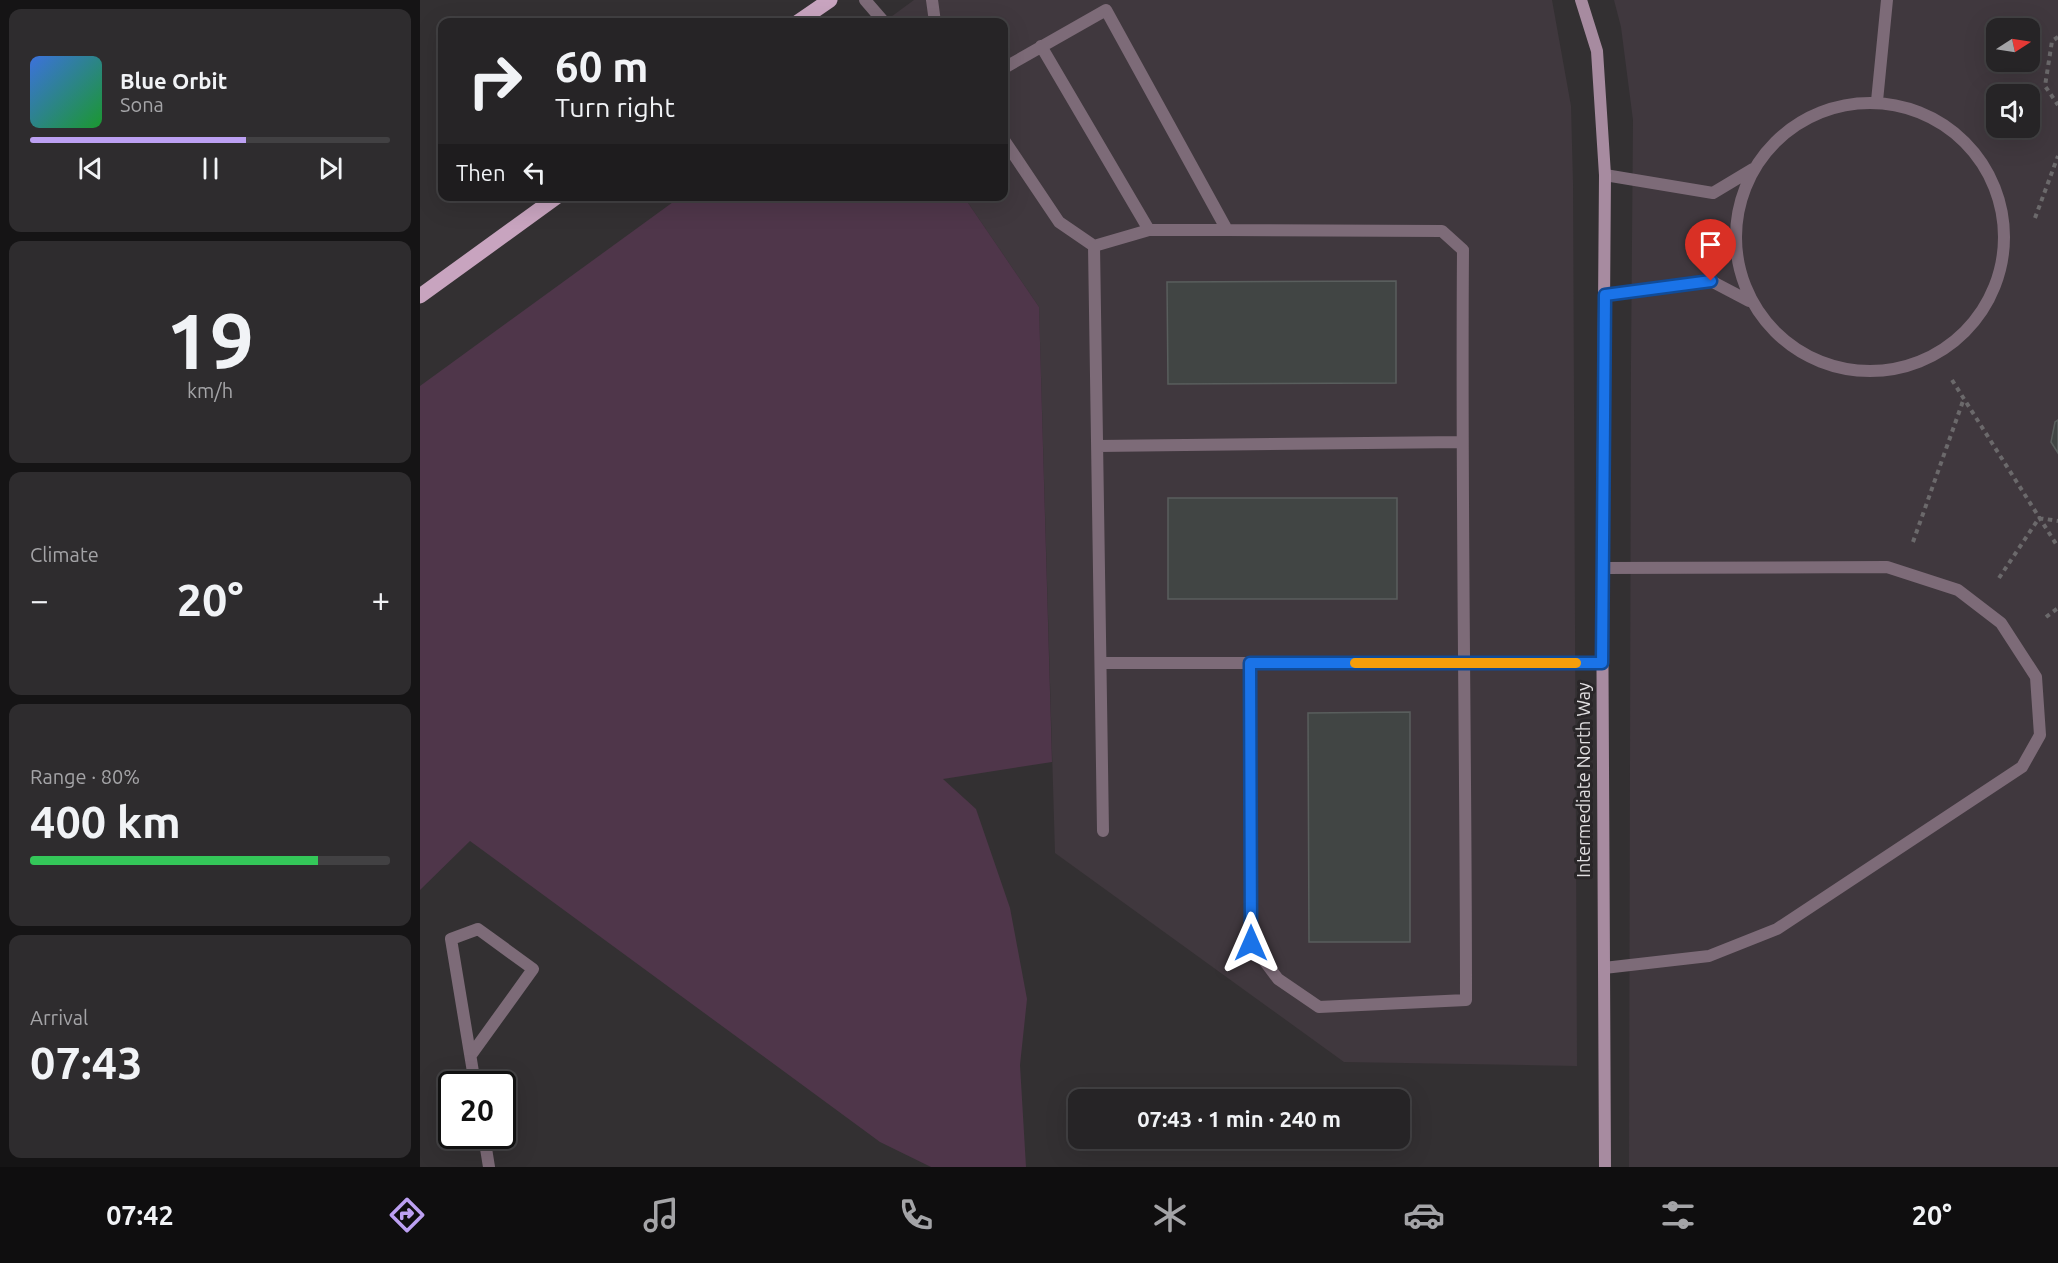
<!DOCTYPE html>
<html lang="en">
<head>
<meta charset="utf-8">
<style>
  :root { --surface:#262426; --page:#2e2c2e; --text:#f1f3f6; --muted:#a4a4a7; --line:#424143; --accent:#bca0f2 }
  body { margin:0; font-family:Ubuntu,sans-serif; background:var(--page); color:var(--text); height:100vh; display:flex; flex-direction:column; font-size:22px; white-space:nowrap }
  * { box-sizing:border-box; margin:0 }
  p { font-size:20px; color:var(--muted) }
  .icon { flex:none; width:33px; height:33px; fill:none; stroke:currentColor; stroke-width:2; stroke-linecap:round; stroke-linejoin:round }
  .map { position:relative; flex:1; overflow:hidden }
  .sheet { display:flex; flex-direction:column; gap:9px; padding:9px; background:#151415; width:420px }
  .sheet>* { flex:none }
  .hud { position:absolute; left:18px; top:18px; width:570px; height:183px; border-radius:12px; box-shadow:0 6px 24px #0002,0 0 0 2px var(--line); background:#262426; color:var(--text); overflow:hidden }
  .needle { width:39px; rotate:78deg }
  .fabs { position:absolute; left:1566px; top:18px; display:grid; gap:12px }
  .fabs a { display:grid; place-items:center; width:54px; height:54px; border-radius:12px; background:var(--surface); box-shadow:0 6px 24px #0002,0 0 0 2px var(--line); font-size:30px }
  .speed { position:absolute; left:18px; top:1071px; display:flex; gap:12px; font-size:30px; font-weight:700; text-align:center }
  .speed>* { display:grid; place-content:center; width:78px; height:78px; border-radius:50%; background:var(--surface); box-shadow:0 6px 24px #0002,0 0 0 2px var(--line); line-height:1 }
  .speed .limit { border:3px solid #111; border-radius:9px; background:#fff; color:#111 }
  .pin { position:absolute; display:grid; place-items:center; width:51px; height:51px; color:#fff; margin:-62px -26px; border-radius:50% 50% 50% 0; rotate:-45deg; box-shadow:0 0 6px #0007 }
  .pin .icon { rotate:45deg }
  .me { position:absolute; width:66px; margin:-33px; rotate:0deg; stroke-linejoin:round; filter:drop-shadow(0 0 4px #0008) }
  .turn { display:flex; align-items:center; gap:21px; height:126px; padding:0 18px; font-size:27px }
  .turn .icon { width:78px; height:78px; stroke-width:2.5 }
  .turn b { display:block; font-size:42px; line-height:51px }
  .then { display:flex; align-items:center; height:57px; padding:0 18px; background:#0003; gap:12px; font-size:22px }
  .big { font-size:45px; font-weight:600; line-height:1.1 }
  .sheet .card { flex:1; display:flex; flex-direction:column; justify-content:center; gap:9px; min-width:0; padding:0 21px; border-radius:12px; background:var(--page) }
  .sheet .dial { align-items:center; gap:0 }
  .dial b { font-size:78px; line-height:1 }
  .song { display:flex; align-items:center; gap:18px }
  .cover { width:72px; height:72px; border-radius:9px; background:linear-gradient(135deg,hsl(220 70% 55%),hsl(130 70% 35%)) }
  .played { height:6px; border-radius:3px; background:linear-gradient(90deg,var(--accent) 60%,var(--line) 60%) }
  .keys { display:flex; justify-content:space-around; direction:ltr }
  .heat { display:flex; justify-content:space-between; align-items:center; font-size:33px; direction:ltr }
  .charge { height:9px; border-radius:4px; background:linear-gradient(90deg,#34c759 80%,var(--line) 0) }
  .trip { position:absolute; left:648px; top:1089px; width:342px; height:60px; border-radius:12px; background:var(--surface); box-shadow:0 6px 24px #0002,0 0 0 2px var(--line); font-weight:600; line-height:60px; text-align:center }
  .tab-bar { display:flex; height:96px; justify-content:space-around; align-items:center; background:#0f0e0f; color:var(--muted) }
  .tab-bar .icon { width:42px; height:42px }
  .tab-bar .current { color:var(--accent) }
  .tab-bar b { font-size:27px; color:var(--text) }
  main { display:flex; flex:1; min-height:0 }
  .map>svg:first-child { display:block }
  .built { fill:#40383e; fill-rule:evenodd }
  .green { fill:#4f364a }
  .building { fill:#414544; stroke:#595e5d; stroke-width:1.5 }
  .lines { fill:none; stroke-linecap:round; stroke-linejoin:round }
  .path { stroke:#6b696b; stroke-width:4; stroke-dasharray:4.5 4.5; stroke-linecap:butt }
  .lane { stroke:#7d6b78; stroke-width:12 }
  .street { stroke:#7d6b78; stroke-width:12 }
  .secondary { stroke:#a78ba0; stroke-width:12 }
  .primary { stroke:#c8a4bf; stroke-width:15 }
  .route-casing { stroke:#114b97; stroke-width:15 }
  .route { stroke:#1a73e8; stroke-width:10 }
  .slow { stroke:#f59e0b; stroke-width:10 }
  .labels { text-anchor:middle; stroke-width:6; stroke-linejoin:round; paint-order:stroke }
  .street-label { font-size:18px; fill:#e1dfe1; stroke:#292628 }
</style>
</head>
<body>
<main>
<section class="sheet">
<div class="card">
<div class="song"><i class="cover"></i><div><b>Blue Orbit</b><p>Sona</p></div></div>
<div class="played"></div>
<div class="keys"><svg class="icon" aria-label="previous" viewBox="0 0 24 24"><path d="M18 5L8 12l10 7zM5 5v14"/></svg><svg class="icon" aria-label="pause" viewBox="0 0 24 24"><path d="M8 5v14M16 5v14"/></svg><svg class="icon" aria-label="next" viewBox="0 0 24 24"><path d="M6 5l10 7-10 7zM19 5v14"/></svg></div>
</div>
<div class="card dial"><b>19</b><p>km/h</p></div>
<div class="card"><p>Climate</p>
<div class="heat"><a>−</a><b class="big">20°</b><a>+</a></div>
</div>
<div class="card"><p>Range · 80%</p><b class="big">400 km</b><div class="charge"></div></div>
<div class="card"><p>Arrival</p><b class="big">07:43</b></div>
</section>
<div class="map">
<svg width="1638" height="1167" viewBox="0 0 1638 1167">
  <rect width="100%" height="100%" fill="#333032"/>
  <path class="built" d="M 494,0 L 1132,0 L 1151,106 L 1153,183 L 1157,1066 L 924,1062 L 635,853 L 619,307 L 544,197 L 584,196 L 584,22 L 464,22 Z
    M 1194,0 L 1638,0 L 1638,1167 L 1209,1167 L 1211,363 L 1213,120 L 1201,27 ZM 1576,28 L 1610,28 L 1610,62 L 1576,62 ZM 1576,94 L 1610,94 L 1610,128 L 1576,128 Z"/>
  <path class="green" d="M 260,197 L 544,197 L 619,307 L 632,762 L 523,779 L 556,809 L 590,908 L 607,999 L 600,1065 L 606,1167 L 511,1167 L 460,1142 L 50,841 L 0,890 L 0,386 Z"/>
  <path class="building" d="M 976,281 L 976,383 L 748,384 L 747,282 Z
    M 1638,420 L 1638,453 L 1631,442 L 1635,422 Z
    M 748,498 L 977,498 L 977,599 L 748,599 Z
    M 990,712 L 990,942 L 889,942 L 888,713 Z"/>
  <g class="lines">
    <path class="path" d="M 1638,37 L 1632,41 L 1625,86 L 1638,105
      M 1615,218 L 1638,156
      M 1532,380 L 1638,547
      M 1493,542 L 1543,401
      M 1579,578 L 1619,518 L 1638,521
      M 1626,617 L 1638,608"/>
    <path class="lane" d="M 445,0 L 464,22
      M 512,0 L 515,22
      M 621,46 L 729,230
      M 584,68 L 686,10 L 807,230 L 1022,231 L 1043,250 C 1041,500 1046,750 1046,1000 L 899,1007 L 858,979 L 831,943 L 830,663 L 681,663
      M 1457,101 L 1467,0
      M1316 237a134 134 0 1 1 268 0a134 134 0 1 1-268 0Z
      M 584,140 L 639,222 L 674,246 L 683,831
      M 1185,175 L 1293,193 L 1333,169
      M 674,246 L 729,230 L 807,230
      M 1185,295 L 1291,281 L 1329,301
      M 678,446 L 1042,442
      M 1182,568 L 1467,567 L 1538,590 L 1581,623 L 1616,677 L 1620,735 L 1602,767 L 1357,929 L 1289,956 L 1184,968
      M 830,663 L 1182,663"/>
    <path class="street" d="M 51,1055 L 113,969 L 58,929 L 31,939 L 55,1084
      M 64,1136 L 69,1167"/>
    <path class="secondary" d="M 1161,0 L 1177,51 L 1185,175 L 1182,568 L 1185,1167"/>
    <path class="primary" d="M 378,22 L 410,0
      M 0,296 L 138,196"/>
  </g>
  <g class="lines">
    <defs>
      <path id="route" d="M 831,943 L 830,663 L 1182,663 L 1185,295 L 1291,281"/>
    </defs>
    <use href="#route" class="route-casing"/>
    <use href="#route" class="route"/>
    <path class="slow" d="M 935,663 L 1156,663"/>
  </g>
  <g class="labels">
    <g class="street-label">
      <text transform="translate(1164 780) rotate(-90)" y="6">Intermediate North Way</text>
    </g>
  </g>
</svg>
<div class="fabs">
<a><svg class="needle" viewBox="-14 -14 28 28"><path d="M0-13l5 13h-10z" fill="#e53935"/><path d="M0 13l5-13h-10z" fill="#a4a4a7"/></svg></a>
<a><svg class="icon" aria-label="sound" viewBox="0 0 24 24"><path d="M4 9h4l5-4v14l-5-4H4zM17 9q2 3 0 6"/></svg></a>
</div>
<div class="speed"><div class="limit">20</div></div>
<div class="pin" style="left:1291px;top:281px;background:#d93025"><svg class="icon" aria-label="arrive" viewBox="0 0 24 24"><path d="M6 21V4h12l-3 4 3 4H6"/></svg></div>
<svg class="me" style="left:831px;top:943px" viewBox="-20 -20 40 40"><path d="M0-17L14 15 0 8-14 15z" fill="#1a73e8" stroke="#fff" stroke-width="4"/></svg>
<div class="trip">07:43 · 1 min · 240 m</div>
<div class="hud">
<div class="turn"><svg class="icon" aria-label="right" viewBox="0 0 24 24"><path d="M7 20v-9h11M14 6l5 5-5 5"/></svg><div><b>60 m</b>Turn right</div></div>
<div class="then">Then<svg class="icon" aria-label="left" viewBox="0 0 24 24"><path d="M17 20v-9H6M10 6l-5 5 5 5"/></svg></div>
</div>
</div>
</main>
<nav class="tab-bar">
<b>07:42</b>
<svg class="icon current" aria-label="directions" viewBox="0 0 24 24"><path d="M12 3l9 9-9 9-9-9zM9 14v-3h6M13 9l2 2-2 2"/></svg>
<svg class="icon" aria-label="music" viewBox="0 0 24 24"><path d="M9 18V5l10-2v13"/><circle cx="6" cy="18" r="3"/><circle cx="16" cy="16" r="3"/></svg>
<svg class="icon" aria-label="phone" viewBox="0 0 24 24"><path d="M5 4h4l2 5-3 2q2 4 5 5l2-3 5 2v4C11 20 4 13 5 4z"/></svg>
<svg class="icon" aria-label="climate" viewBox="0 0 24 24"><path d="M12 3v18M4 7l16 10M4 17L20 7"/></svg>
<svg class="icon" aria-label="car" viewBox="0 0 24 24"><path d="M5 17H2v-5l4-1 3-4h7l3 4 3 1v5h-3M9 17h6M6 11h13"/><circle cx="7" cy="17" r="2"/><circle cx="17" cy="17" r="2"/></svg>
<svg class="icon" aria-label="filters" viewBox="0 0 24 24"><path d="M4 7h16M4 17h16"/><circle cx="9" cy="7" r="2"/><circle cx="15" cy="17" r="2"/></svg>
<b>20°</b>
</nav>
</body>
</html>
